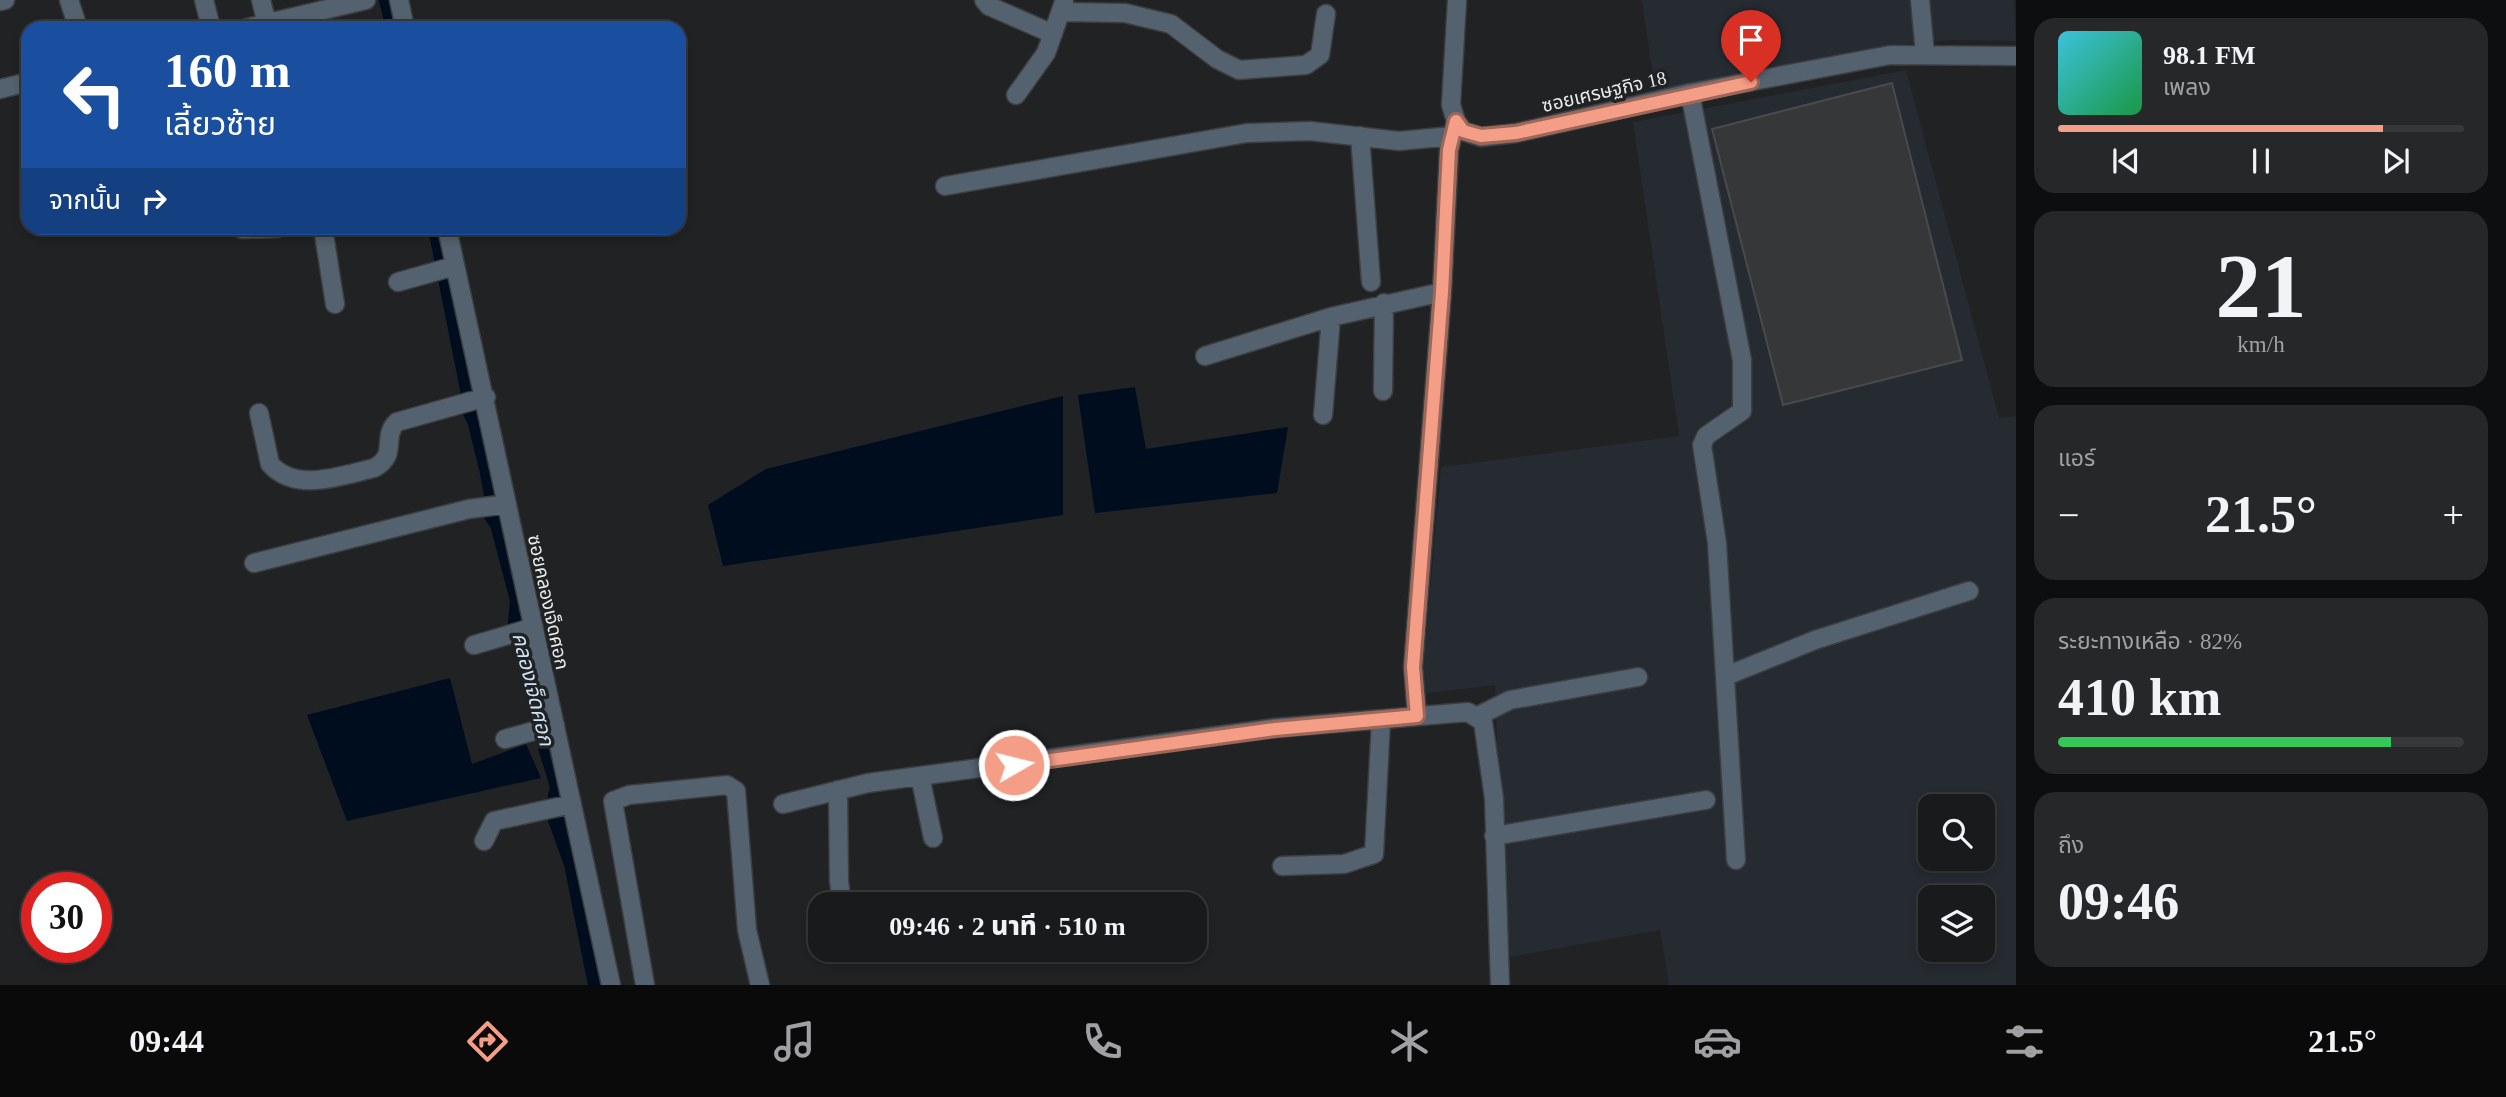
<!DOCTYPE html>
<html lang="th">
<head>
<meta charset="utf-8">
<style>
  :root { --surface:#181a1b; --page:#252728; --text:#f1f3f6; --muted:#9fa1a3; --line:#36383a; --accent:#f49e87 }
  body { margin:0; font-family:"Times New Roman","Noto Sans Thai",serif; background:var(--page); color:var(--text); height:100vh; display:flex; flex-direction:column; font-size:26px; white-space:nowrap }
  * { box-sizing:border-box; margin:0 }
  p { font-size:23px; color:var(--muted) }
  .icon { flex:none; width:38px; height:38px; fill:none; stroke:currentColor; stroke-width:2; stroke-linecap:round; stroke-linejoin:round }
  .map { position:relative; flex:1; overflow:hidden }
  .side { display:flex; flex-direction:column; gap:18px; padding:18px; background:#0d0e0f; width:490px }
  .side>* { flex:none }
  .guide { position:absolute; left:21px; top:21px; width:665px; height:214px; border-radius:21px; box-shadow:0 4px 10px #0003,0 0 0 2px var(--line); background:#1a4fa0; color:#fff; overflow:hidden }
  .fabs { position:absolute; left:1918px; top:794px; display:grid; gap:14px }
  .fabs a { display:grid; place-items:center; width:77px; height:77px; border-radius:14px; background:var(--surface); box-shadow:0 4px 10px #0003,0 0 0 2px var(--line); font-size:35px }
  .speed { position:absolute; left:21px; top:872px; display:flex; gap:14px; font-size:35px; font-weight:700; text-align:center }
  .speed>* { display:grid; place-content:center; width:91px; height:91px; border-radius:50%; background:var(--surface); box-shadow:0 4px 10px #0003,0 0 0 2px var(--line); line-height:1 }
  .speed .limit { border:10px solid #d22; background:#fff; color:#111 }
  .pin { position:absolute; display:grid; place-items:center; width:60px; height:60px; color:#fff; margin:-72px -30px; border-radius:50% 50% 50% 0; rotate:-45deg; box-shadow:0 0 7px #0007 }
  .pin .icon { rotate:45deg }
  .me { position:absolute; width:77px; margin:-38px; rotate:82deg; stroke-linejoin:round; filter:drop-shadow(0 0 5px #0008) }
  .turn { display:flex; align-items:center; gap:24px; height:147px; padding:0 28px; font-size:32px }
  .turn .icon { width:91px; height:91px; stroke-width:2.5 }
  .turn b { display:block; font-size:49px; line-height:60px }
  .then { display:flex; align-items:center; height:66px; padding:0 28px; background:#0003; gap:14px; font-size:26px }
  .big { font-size:52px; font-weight:800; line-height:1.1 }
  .side .tile { flex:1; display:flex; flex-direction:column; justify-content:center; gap:10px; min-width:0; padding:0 24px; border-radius:21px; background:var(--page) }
  .side .dial { align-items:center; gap:0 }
  .dial b { font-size:91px; line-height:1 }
  .song { display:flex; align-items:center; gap:21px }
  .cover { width:84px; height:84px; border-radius:10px; background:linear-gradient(135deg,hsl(190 70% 55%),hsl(140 70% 35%)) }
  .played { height:7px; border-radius:4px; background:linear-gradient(90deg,var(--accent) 80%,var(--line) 80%) }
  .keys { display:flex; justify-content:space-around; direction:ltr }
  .heat { display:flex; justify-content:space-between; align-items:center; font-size:38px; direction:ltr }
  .charge { height:10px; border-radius:5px; background:linear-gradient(90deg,#34c759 82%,var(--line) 0) }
  .trip { position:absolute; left:808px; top:892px; width:399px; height:70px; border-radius:21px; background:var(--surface); box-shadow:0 4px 10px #0003,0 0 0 2px var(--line); font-weight:800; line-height:70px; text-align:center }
  .dock { display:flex; height:112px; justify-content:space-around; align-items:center; background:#0a0a0b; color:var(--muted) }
  .dock .icon { width:49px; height:49px }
  .dock .current { color:var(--accent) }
  .dock b { font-size:32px; color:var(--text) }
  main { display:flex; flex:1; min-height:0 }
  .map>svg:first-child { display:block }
  .built { fill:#252b31; fill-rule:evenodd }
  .water { fill:#000d1e }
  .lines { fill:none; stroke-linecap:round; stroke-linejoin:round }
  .canal { stroke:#000d1e; stroke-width:18 }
  .building { fill:#353739; stroke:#484a4c; stroke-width:2 }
  .minor-casing { stroke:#3c3e40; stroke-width:21 }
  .minor { stroke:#54616e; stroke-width:18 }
  .route-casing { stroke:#9f6758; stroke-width:18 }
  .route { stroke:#f49e87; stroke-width:12 }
  .labels { text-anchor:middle; stroke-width:7; stroke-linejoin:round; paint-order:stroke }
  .street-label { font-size:19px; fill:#e9eaeb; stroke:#202224 }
  .water-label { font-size:21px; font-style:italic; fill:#cee3f6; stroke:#202224 }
</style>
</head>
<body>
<main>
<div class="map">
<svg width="2016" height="985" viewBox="0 0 2016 985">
  <rect width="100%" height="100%" fill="#202224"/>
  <path class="built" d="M 1642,0 L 2014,0 L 2016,41 L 1950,40 L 1876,47 L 1655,91 Z
    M 1906,70 L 1999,418 L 2016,416 L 2016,985 L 1669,985 L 1660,930 L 1505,958 L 1495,685 L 1421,694 L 1441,467 L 1679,436 L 1633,122 ZM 1930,807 L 1983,807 L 1983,859 L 1930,859 ZM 1930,898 L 1983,898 L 1983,950 L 1930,950 Z"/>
  <path class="water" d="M 1135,387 L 1146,449 L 1288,427 L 1277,493 L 1095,513 L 1078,395 Z
    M 1063,396 L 1063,515 L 723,566 L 708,505 L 766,469 Z
    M 450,678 L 472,764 L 526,744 L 541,778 L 347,821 L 307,715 Z"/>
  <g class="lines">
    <path class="canal" d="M 388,0 L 395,28
      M 437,228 L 469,389 L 469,407 L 476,420 L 488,468 L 493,494 L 491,512 L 499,524 L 519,600 L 516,633 L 526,644 L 541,728 L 559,786 L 554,811 L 573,864 L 597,985"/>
  </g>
  <path class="building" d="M 1892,83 L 1962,360 L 1783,405 L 1712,129 Z"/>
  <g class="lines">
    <defs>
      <path id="minor" d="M 69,0 L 78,28
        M 204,0 L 211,28
        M 261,0 L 267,24
        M 399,0 L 405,28
        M 984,0 L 989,6 L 1053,34
        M 1920,0 L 1925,54
        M 1,1 L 5,0
        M 1062,12 L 1125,13 L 1171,24 L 1217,59 L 1239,70 L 1306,65 L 1320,55 L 1326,14
        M 247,28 L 366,0
        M 0,89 L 28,82
        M 1690,93 L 1742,360 L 1742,411 L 1706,436 L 1702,445 L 1717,543 L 1736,860
        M 1016,95 L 1046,53 L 1064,2
        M 1456,121 L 1463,131 L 1481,137 L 1516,133 L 1690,93 L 1890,55 L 2016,56
        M 1360,136 L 1371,282
        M 945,186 L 1247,133 L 1310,131 L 1399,141 L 1452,136
        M 323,228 L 335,304
        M 447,228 L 611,985
        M 242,229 L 277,228
        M 398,282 L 455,266
        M 1205,356 L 1331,317 L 1442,292
        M 1383,391 L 1384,303
        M 259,413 L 270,464 C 296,493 340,476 374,468 C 399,455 381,437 397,422 L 486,397
        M 1323,415 L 1331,317
        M 254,563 L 469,509 L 507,504
        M 474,645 L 525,630 L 533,624
        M 1726,676 L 1815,640 L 1969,591
        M 1417,716 L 1413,667 L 1442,292 L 1449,150 L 1456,121 L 1451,105 L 1457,0
        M 1478,716 L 1510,700 L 1638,677
        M 505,739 L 555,725
        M 920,776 L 933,838
        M 838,790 L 839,881 L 842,905
        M 783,804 L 868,783 L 1275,728 L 1468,712 L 1483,722 L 1494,798 L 1500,985
        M 1494,836 L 1706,800
        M 484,841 L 494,821 L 572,804
        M 1282,866 L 1344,864 L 1374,854 L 1381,720
        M 645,985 L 613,801 L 629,795 L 727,785 L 736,791 L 747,930 L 760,985"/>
    </defs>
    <use href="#minor" class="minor-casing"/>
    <use href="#minor" class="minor"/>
  </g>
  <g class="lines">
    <defs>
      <path id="route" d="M 1014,765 L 1275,729 L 1417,716 L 1413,667 L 1442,292 L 1449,150 L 1456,121 L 1463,131 L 1481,136 L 1516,133 L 1751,82"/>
    </defs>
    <use href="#route" class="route-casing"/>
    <use href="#route" class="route"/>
  </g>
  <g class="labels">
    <g class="street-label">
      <text transform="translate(1604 91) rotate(-13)" y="7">ซอยเศรษฐกิจ 18</text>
      <text transform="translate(549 602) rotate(78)" y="7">ซอยคลองเจ็ดศอก</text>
    </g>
    <g class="water-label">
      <text transform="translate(533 689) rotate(76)" y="7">คลองเจ็ดศอก</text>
    </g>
  </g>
</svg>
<div class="fabs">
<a><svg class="icon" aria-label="search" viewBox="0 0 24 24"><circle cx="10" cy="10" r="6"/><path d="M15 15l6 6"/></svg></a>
<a><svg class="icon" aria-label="layers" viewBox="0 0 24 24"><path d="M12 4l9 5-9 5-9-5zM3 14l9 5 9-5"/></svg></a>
</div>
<div class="speed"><div class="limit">30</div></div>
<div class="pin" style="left:1751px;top:82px;background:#d93025"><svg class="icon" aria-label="arrive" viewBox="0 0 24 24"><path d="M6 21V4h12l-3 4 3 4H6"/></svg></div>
<svg class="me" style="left:1014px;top:765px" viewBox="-20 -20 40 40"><circle r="17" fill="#f49e87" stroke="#fff" stroke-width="3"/><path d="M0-11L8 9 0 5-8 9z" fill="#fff"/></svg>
<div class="trip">09:46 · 2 นาที · 510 m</div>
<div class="guide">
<div class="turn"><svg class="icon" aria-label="left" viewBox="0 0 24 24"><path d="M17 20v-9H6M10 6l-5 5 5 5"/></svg><div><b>160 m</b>เลี้ยวซ้าย</div></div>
<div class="then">จากนั้น<svg class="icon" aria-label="right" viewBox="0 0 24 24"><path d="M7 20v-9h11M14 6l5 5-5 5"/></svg></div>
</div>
</div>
<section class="side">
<div class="tile">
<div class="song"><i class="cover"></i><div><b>98.1 FM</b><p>เพลง</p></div></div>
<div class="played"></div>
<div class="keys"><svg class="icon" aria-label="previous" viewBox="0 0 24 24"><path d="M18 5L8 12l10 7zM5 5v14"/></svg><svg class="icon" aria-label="pause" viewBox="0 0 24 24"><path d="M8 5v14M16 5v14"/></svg><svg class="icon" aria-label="next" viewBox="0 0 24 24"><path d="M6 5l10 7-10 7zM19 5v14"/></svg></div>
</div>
<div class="tile dial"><b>21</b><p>km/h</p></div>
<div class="tile"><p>แอร์</p>
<div class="heat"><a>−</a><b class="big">21.5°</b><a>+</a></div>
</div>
<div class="tile"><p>ระยะทางเหลือ · 82%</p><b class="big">410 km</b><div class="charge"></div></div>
<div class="tile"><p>ถึง</p><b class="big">09:46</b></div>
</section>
</main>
<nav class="dock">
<b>09:44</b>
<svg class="icon current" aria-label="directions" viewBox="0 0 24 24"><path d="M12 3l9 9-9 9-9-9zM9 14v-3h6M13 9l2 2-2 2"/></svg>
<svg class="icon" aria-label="music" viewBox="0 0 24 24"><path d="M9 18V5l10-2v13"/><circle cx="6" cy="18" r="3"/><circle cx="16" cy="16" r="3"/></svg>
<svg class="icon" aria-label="phone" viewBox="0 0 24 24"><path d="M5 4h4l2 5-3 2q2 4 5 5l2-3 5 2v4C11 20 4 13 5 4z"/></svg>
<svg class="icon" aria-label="climate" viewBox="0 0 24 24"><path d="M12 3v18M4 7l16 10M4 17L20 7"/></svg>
<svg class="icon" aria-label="car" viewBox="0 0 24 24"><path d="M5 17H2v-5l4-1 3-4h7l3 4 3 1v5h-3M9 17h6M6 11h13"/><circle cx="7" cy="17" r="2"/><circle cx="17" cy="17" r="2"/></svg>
<svg class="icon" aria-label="filters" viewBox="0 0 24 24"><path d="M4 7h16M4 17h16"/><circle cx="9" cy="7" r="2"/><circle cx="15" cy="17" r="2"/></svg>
<b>21.5°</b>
</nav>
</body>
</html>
